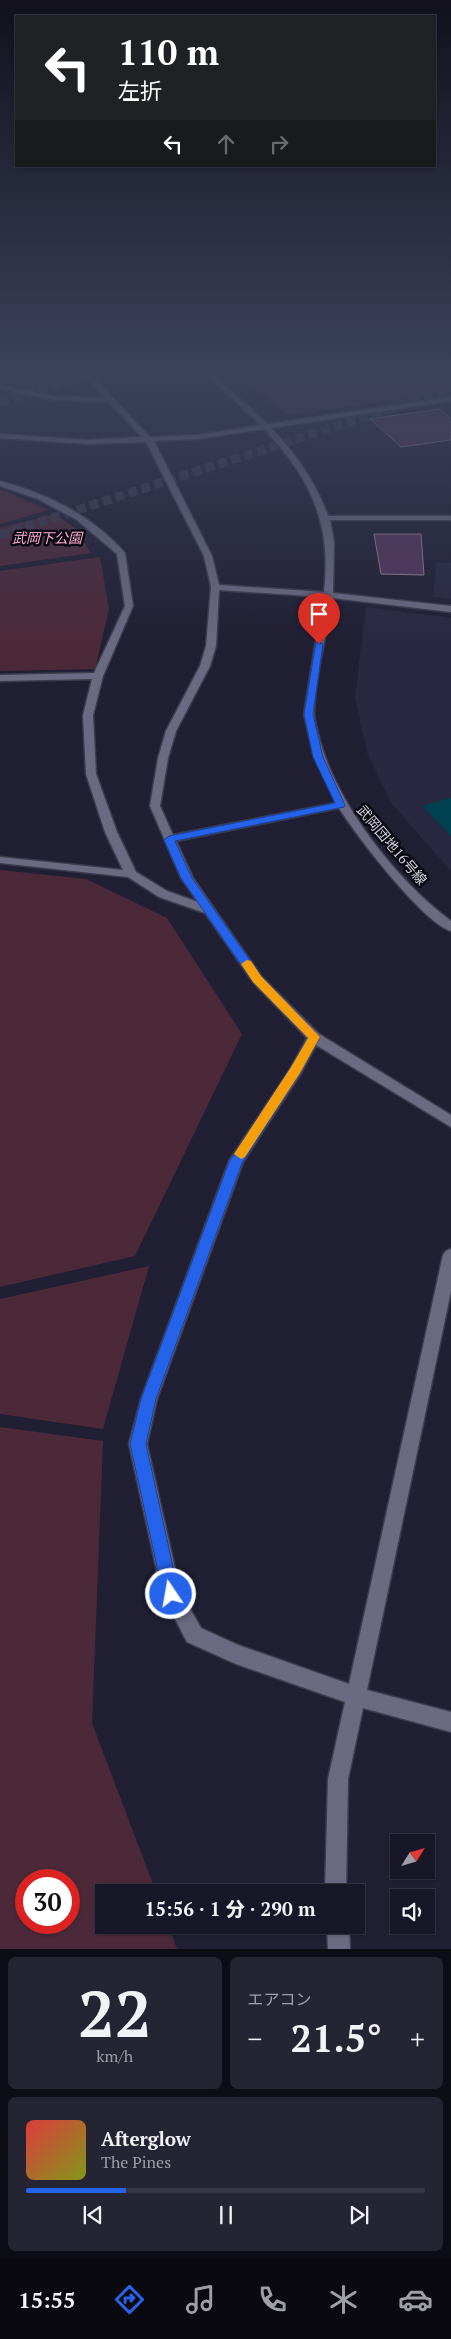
<!DOCTYPE html>
<html lang="ja">
<head>
<meta charset="utf-8">
<style>
  :root { --surface:#181727; --page:#252433; --text:#f1f3f6; --muted:#9f9fa7; --line:#363644; --accent:#2563eb }
  body { margin:0; font-family:"PT Serif","Noto Sans JP",serif; background:var(--page); color:var(--text); height:100vh; display:flex; flex-direction:column; font-size:19px; white-space:nowrap }
  * { box-sizing:border-box; margin:0 }
  p { font-size:16px; color:var(--muted) }
  .icon { flex:none; width:28px; height:28px; fill:none; stroke:currentColor; stroke-width:2; stroke-linecap:round; stroke-linejoin:round }
  .map { position:relative; height:1949px; overflow:hidden }
  .panel { display:flex; flex-direction:column; gap:8px; padding:8px; background:#0d0d15; flex:1 }
  .panel>* { flex:none }
  .banner { position:absolute; left:15px; top:15px; width:421px; height:152px; border-radius:0px; box-shadow:0 1px 4px #0004,0 0 0 1px var(--line); background:#202124; color:#fff; overflow:hidden }
  .needle { width:32px; rotate:53deg }
  .fabs { position:absolute; left:390px; top:1834px; display:grid; gap:10px }
  .fabs a { display:grid; place-items:center; width:45px; height:45px; border-radius:0px; background:var(--surface); box-shadow:0 1px 4px #0004,0 0 0 1px var(--line); font-size:25px }
  .speed { position:absolute; left:15px; top:1869px; display:flex; gap:10px; font-size:25px; font-weight:700; text-align:center }
  .speed>* { display:grid; place-content:center; width:65px; height:65px; border-radius:50%; background:var(--surface); box-shadow:0 1px 4px #0004,0 0 0 1px var(--line); line-height:1 }
  .speed .limit { border:8px solid #d22; background:#fff; color:#111 }
  .pin { position:absolute; display:grid; place-items:center; width:42px; height:42px; color:#fff; margin:-51px -21px; border-radius:50% 50% 50% 0; rotate:-45deg; box-shadow:0 0 5px #0007 }
  .pin .icon { rotate:45deg }
  .me { position:absolute; width:55px; margin:-28px; rotate:348deg; stroke-linejoin:round; filter:drop-shadow(0 0 4px #0008) }
  .turn { display:flex; align-items:center; gap:18px; height:105px; padding:0 20px; font-size:22px }
  .turn .icon { width:65px; height:65px; stroke-width:2.5 }
  .turn b { display:block; font-size:35px; line-height:42px }
  .lanes { display:flex; align-items:center; height:48px; padding:0 20px; background:#0003; justify-content:center; gap:25px; direction:ltr }
  .lanes .off { opacity:.35 }
  .big { font-size:38px; font-weight:800; line-height:1.1 }
  .panel .widget { flex:1; display:flex; flex-direction:column; justify-content:center; gap:8px; min-width:0; padding:0 18px; border-radius:8px; background:var(--page) }
  .panel .dial { align-items:center; gap:0 }
  .dial b { font-size:65px; line-height:1 }
  .song { display:flex; align-items:center; gap:15px }
  .cover { width:60px; height:60px; border-radius:8px; background:linear-gradient(135deg,hsl(0 70% 55%),hsl(70 70% 35%)) }
  .played { height:5px; border-radius:2px; background:linear-gradient(90deg,var(--accent) 25%,var(--line) 25%) }
  .keys { display:flex; justify-content:space-around; direction:ltr }
  .heat { display:flex; justify-content:space-between; align-items:center; font-size:28px; direction:ltr }
  .panel .tiles { flex:1; display:grid; gap:8px; grid-template-columns:1fr 1fr }
  .widget:last-child { grid-column:span 2 }
  .trip { position:absolute; left:95px; top:1884px; width:270px; height:50px; border-radius:0px; background:var(--surface); box-shadow:0 1px 4px #0004,0 0 0 1px var(--line); font-weight:800; line-height:50px; text-align:center }
  .dock { display:flex; height:80px; justify-content:space-around; align-items:center; background:#0a0910; color:var(--muted) }
  .dock .icon { width:35px; height:35px }
  .dock .active { color:var(--accent) }
  .dock b { font-size:22px; color:var(--text) }
  .map>svg:first-child { display:block }
  .built { fill:#292843 }
  .green { fill:#4c2939; fill-rule:evenodd }
  .water { fill:#01404e }
  .building { fill:#54355d; stroke:#948399 }
  .lines { fill:none; stroke-linecap:round; stroke-linejoin:round }
  .highway-tunnel { stroke:#3a3a4e; stroke-width:9; stroke-dasharray:9 4.5; stroke-linecap:butt }
  .minor-casing { stroke:#3d3c4e; stroke-width:3 }
  .minor { fill:#6b6a83; fill-rule:evenodd }
  .route { fill:#2563eb; stroke:#184099 }
  .slow { fill:#f59e0b }
  .labels { text-anchor:middle; stroke-width:5; stroke-linejoin:round; paint-order:stroke }
  .far-park-label { font-size:14px; font-style:italic; fill:#feaace; stroke:#0b0a13 }
  .far-street-label { font-size:14px; fill:#d0d0de; stroke:#0b0a13 }
</style>
</head>
<body>
<div class="map">
<svg width="451" height="1949" viewBox="0 0 451 1949">
  <rect width="100%" height="100%" fill="#201f34"/>
  <path class="built" d="M 436,562 L 451,563 L 451,599 L 433,597 Z
    M 366,607 L 451,618 L 451,871 L 391,803 L 367,753 L 355,697 Z"/>
  <path class="green" d="M 236,372 L 451,372 L 451,392 L 288,415 Z
    M 0,489 L 49,510 L 0,524 Z
    M 55,514 L 75,528 L 91,553 L 0,566 L 0,528 Z
    M 100,557 L 109,609 L 95,669 L 0,671 L 0,571 Z
    M 0,870 L 86,879 L 167,918 L 242,1034 L 135,1256 L 0,1287 Z
    M 149,1266 L 103,1429 L 0,1414 L 0,1299 Z
    M 0,1427 L 103,1441 L 92,1723 L 156,1892 L 104,1892 L 104,1925 L 168,1925 L 177,1949 L 0,1949 ZM 26,1880 L 69,1880 L 69,1922 L 26,1922 Z"/>
  <path class="water" d="M 451,798 L 451,836 L 422,806 Z"/>
  <path class="building" d="M 440,409 L 451,419 L 451,440 L 401,447 L 370,419 Z
    M 374,534 L 421,534 L 424,575 L 381,574 Z"/>
  <g class="lines">
    <path class="highway-tunnel" d="M 0,402 L 99,372
      M 0,535 L 451,389"/>
    <defs>
      <path id="minor" d="M 81,372 L 88,372 L 150,437 L 198,435 L 261,425 L 203,372 L 210,372 L 268,424 L 451,397 L 451,401 L 271,428 C 296,454 316,482 328,516 L 451,516 L 451,520 L 330,520 L 334,542 L 333,593 L 451,606 L 451,612 L 332,598 C 327,636 315,674 314,712 C 314,722 318,732 320,741 C 338,806 398,882 451,921 L 451,931 C 423,923 356,835 339,808 L 176,841 L 193,878 L 261,976 L 319,1034 L 451,1115 L 451,1127 L 316,1045 L 301,1073 L 243,1162 L 157,1399 L 147,1444 L 180,1591 L 201,1628 L 238,1645 L 349,1684 L 443,1255 L 446,1251 L 451,1249 L 451,1291 L 367,1690 L 451,1712 L 451,1732 L 363,1708 L 348,1779 L 346,1892 L 325,1892 L 328,1779 L 345,1702 L 236,1664 L 187,1642 L 162,1594 L 129,1444 L 141,1399 L 229,1161 L 291,1068 L 307,1038 L 253,982 L 205,913 L 159,897 L 128,877 L 0,863 L 0,857 L 123,870 L 105,832 L 86,774 L 83,715 L 92,679 L 0,681 L 0,675 L 94,673 L 125,606 L 117,554 L 77,520 L 38,499 L 0,486 L 0,481 C 46,493 93,516 125,553 L 133,606 L 103,676 L 93,715 L 96,774 L 117,832 L 136,872 L 167,891 L 198,902 L 181,878 L 150,806 L 158,758 L 166,731 L 200,666 L 206,646 L 211,587 L 204,556 L 146,442 L 87,444 L 0,438 L 0,434 L 87,440 L 142,437 L 109,402 L 54,400 L 0,389 L 0,385 L 54,396 L 105,398 ZM 264,429 C 311,478 332,524 324,592 L 219,585 L 212,556 L 154,441 L 198,439 ZM 219,590 L 323,597 L 304,714 L 313,753 L 336,803 L 173,835 L 160,806 L 168,758 L 176,731 L 210,666 L 216,646 Z
        M 327,1925 L 349,1925 L 350,1949 L 328,1949 Z"/>
    </defs>
    <use href="#minor" class="minor-casing"/>
    <use href="#minor" class="minor"/>
  </g>
  <linearGradient id="sky" x2="0" y2="1"><stop stop-color="#12111d"/><stop offset="0.58" stop-color="#3c425c"/><stop offset="1" stop-color="#3c425c" stop-opacity="0"/></linearGradient>
  <rect width="451" height="645" fill="url(#sky)"/>
  <path class="route" d="M 316,642 L 323,644 L 313,714 L 323,757 L 345,805 L 344,807 L 175,841 L 192,878 L 261,976 L 320,1037 L 300,1073 L 242,1163 L 156,1399 L 146,1444 L 179,1594 L 177,1600 L 171,1603 L 165,1600 L 163,1594 L 130,1444 L 141,1399 L 229,1162 L 291,1067 L 308,1038 L 253,982 L 181,878 L 164,840 L 169,836 L 335,803 L 313,757 L 304,714 Z"/>
  <path class="slow" d="M 247,960 L 251,961 L 261,976 L 320,1037 L 300,1073 L 245,1157 L 241,1159 L 234,1154 L 291,1067 L 308,1038 L 253,982 L 241,964 Z"/>
  <g class="labels">
    <g class="far-park-label">
      <text x="47" y="543">武岡下公園</text>
    </g>
    <g class="far-street-label">
      <text transform="translate(392 845) rotate(50)" y="5">武岡団地16号線</text>
    </g>
  </g>
</svg>
<div class="fabs">
<a><svg class="needle" viewBox="-14 -14 28 28"><path d="M0-13l5 13h-10z" fill="#e53935"/><path d="M0 13l5-13h-10z" fill="#9f9fa7"/></svg></a>
<a><svg class="icon" aria-label="sound" viewBox="0 0 24 24"><path d="M4 9h4l5-4v14l-5-4H4zM17 9q2 3 0 6"/></svg></a>
</div>
<div class="speed"><div class="limit">30</div></div>
<div class="pin" style="left:319px;top:644px;background:#d93025"><svg class="icon" aria-label="arrive" viewBox="0 0 24 24"><path d="M6 21V4h12l-3 4 3 4H6"/></svg></div>
<svg class="me" style="left:171px;top:1594px" viewBox="-20 -20 40 40"><circle r="17" fill="#2563eb" stroke="#fff" stroke-width="3"/><path d="M0-11L8 9 0 5-8 9z" fill="#fff"/></svg>
<div class="trip">15:56 · 1 分 · 290 m</div>
<div class="banner">
<div class="turn"><svg class="icon" aria-label="left" viewBox="0 0 24 24"><path d="M17 20v-9H6M10 6l-5 5 5 5"/></svg><div><b>110 m</b>左折</div></div>
<div class="lanes"><svg class="icon" aria-label="left" viewBox="0 0 24 24"><path d="M17 20v-9H6M10 6l-5 5 5 5"/></svg><svg class="icon off" aria-label="ahead" viewBox="0 0 24 24"><path d="M12 20V5M6 11l6-6 6 6"/></svg><svg class="icon off" aria-label="right" viewBox="0 0 24 24"><path d="M7 20v-9h11M14 6l5 5-5 5"/></svg></div>
</div>
</div>
<section class="panel">
<div class="tiles">
<div class="widget dial"><b>22</b><p>km/h</p></div>
<div class="widget"><p>エアコン</p>
<div class="heat"><a>−</a><b class="big">21.5°</b><a>+</a></div>
</div>
<div class="widget">
<div class="song"><i class="cover"></i><div><b>Afterglow</b><p>The Pines</p></div></div>
<div class="played"></div>
<div class="keys"><svg class="icon" aria-label="previous" viewBox="0 0 24 24"><path d="M18 5L8 12l10 7zM5 5v14"/></svg><svg class="icon" aria-label="pause" viewBox="0 0 24 24"><path d="M8 5v14M16 5v14"/></svg><svg class="icon" aria-label="next" viewBox="0 0 24 24"><path d="M6 5l10 7-10 7zM19 5v14"/></svg></div>
</div>
</div>
</section>
<nav class="dock">
<b>15:55</b>
<svg class="icon active" aria-label="directions" viewBox="0 0 24 24"><path d="M12 3l9 9-9 9-9-9zM9 14v-3h6M13 9l2 2-2 2"/></svg>
<svg class="icon" aria-label="music" viewBox="0 0 24 24"><path d="M9 18V5l10-2v13"/><circle cx="6" cy="18" r="3"/><circle cx="16" cy="16" r="3"/></svg>
<svg class="icon" aria-label="phone" viewBox="0 0 24 24"><path d="M5 4h4l2 5-3 2q2 4 5 5l2-3 5 2v4C11 20 4 13 5 4z"/></svg>
<svg class="icon" aria-label="climate" viewBox="0 0 24 24"><path d="M12 3v18M4 7l16 10M4 17L20 7"/></svg>
<svg class="icon" aria-label="car" viewBox="0 0 24 24"><path d="M5 17H2v-5l4-1 3-4h7l3 4 3 1v5h-3M9 17h6M6 11h13"/><circle cx="7" cy="17" r="2"/><circle cx="17" cy="17" r="2"/></svg>
</nav>
</body>
</html>
